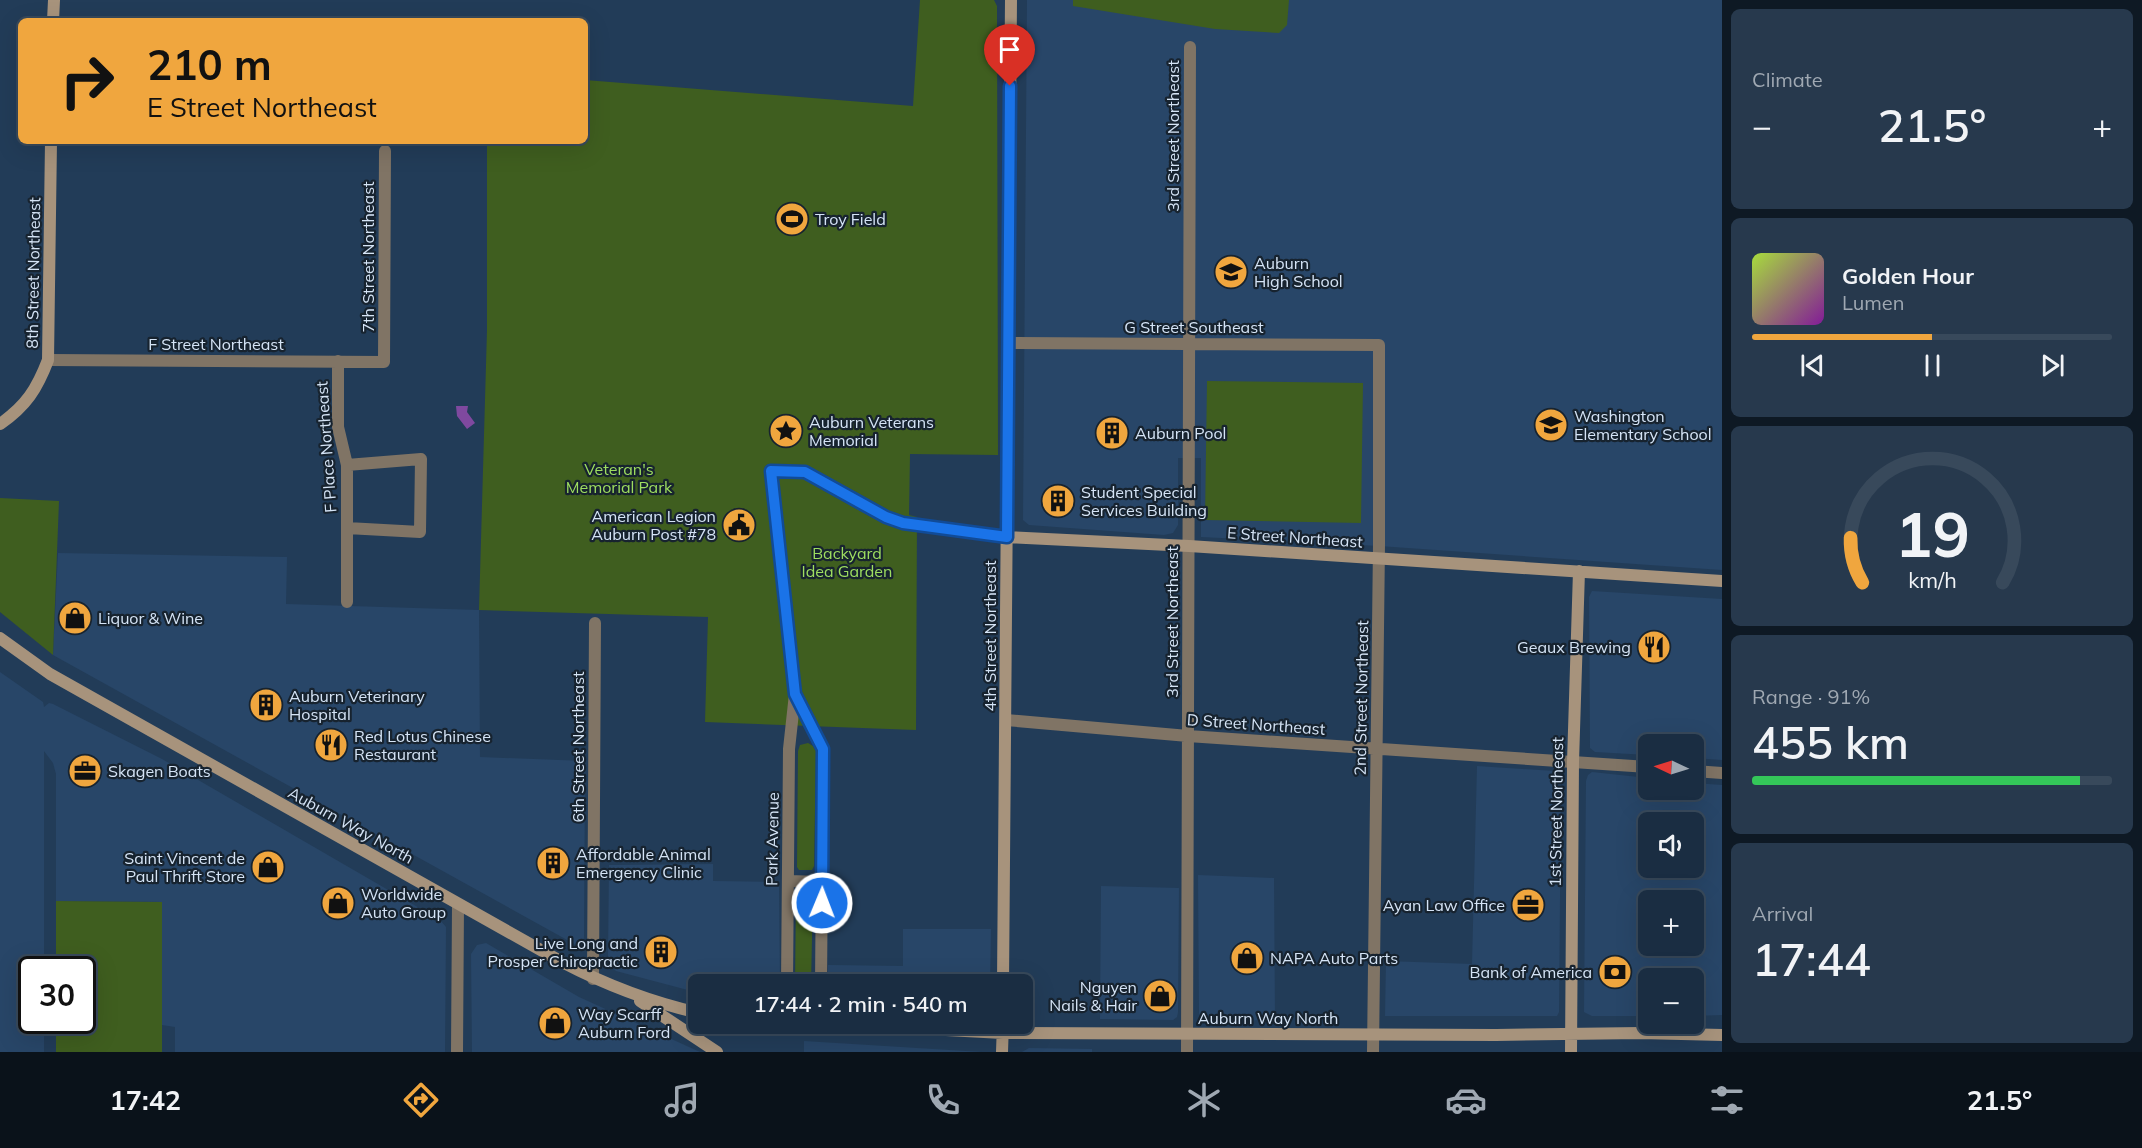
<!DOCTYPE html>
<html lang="en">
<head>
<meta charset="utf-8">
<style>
  :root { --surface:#1a2d42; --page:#27394d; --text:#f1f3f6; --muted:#9fa8b2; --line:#38495b; --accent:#f0a63e }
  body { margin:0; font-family:Mulish,sans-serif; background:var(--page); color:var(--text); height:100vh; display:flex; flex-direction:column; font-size:22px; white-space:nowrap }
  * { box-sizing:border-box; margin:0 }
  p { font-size:20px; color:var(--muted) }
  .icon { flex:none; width:33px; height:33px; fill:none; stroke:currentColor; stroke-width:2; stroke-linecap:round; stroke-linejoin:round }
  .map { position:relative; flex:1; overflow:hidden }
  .drawer { display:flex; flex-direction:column; gap:9px; padding:9px; background:#0e1924; width:420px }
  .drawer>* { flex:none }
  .top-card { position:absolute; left:18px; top:18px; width:570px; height:126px; border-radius:9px; box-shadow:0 6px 24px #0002,0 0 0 2px var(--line); background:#f0a63e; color:#111; overflow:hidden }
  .needle { width:39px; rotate:274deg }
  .tools { position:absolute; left:1638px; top:734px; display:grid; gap:12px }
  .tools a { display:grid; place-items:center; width:66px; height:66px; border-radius:9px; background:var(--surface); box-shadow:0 6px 24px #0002,0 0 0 2px var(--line); font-size:30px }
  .speed { position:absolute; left:18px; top:956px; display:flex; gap:12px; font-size:30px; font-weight:700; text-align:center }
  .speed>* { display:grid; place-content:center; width:78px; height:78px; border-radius:50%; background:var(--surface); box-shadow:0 6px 24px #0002,0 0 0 2px var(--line); line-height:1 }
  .speed .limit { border:3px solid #111; border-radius:9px; background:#fff; color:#111 }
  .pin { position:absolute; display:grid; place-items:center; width:51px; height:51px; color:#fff; margin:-62px -26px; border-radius:50% 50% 50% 0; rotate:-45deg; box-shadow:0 0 6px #0007 }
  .pin .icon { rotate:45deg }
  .me { position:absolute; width:66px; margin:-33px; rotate:1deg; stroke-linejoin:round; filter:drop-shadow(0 0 4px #0008) }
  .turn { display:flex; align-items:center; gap:21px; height:126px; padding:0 30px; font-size:27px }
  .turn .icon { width:78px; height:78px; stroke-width:2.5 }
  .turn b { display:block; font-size:42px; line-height:51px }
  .big { font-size:45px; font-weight:600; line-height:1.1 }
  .drawer .widget { flex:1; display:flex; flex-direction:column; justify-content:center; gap:9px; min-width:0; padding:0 21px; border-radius:9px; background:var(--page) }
  .drawer .dial { align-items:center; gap:0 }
  .dial svg { height:156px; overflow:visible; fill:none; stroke:var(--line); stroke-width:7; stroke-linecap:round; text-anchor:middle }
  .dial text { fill:var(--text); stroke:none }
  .song { display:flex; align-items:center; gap:18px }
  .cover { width:72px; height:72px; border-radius:9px; background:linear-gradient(135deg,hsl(80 70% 55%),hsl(290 70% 35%)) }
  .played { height:6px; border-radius:3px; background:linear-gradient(90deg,var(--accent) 50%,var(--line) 50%) }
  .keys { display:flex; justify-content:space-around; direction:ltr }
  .heat { display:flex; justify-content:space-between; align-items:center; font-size:33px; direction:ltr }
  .charge { height:9px; border-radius:4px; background:linear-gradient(90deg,#34c759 91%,var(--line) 0) }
  .trip { position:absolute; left:688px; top:974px; width:345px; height:60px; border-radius:9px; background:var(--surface); box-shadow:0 6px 24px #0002,0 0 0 2px var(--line); font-weight:600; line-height:60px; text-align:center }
  .tabs { display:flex; height:96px; justify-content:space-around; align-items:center; background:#0a121a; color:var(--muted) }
  .tabs .icon { width:42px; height:42px }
  .tabs .current { color:var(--accent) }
  .tabs b { font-size:27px; color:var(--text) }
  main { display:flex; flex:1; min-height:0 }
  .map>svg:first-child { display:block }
  .built { fill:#284668; fill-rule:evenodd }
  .green { fill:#3f5e1f }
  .water { fill:#7f499f }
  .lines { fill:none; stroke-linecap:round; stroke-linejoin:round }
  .street { stroke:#807465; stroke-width:12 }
  .secondary { stroke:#a7937c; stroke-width:12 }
  .route-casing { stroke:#114b97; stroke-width:15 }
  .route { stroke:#1a73e8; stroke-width:10 }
  .labels { text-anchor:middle; stroke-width:4.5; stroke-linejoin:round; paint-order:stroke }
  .street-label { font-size:16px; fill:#d5e4f6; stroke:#17232f }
  .poi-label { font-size:16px; fill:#d5e4f6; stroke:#17232f; text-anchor:start }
  .park-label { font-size:16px; fill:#9ede60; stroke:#17232f }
</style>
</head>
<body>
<main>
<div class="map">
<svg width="1722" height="1052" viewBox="0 0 1722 1052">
  <rect width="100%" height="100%" fill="#223c58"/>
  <path class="built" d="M 1027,0 L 1722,0 L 1722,570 L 1379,546 L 1201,537 L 1201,458 L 1178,458 L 1178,525 L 1173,533 L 1164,535 L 1029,525 L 1023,520 Z
    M 58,553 L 287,557 L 286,604 L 479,610 L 480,757 L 585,761 L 584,938 L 578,946 L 53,655 Z
    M 1592,591 L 1722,599 L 1722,760 L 1694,758 L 1694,744 L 1648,744 L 1648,755 L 1595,752 L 1590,748 L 1589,597 Z
    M 0,672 L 43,702 L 44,707 L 49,703 L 53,704 L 162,759 L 440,920 L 446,927 L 445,1052 L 175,1052 L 175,1027 L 162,1025 L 162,902 L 56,901 L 56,774 L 53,763 L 44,751 L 44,969 L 32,969 L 32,1020 L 44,1020 L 44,1052 L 0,1052 Z
    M 1477,766 L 1555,771 L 1558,775 L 1561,782 L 1559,1012 L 1557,1016 L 1385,1016 L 1386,961 L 1472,964 Z
    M 1592,772 L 1648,778 L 1648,789 L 1694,789 L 1694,783 L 1722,785 L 1722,1015 L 1694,1016 L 1694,978 L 1648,978 L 1648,1016 L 1592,1016 L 1584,1012 L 1586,781 L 1588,775 ZM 1648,822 L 1694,822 L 1694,867 L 1648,867 ZM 1648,900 L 1694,900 L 1694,945 L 1648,945 Z
    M 713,864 L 713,881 L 779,882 L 780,984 L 699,984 L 699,993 L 616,971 L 610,965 L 608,956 L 609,865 Z
    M 1198,875 L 1274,878 L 1275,1020 L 1207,1021 L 1202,1019 L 1199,1013 Z
    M 1101,886 L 1179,888 L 1178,1012 L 1177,1017 L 1173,1020 L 1100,1019 Z
    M 903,929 L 991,929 L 990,984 L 828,984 L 828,965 L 903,966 Z
    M 486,943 L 579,997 L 700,1052 L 472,1052 L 471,954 L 477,945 Z
    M 804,1041 L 982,1052 L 804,1052 Z
    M 1029,1048 L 1092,1049 L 1092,1052 L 1022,1052 Z"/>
  <path class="green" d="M 920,0 L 994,0 L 997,6 L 998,455 L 910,454 L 909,515 L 917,517 L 916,730 L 705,722 L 708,617 L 479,610 L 487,330 L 487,141 L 585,141 L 585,80 L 913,106 Z
    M 1073,0 L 1289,0 L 1287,25 L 1279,33 L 1215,29 L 1073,6 Z
    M 1207,381 L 1363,383 L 1361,523 L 1205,520 Z
    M 0,498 L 59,501 L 53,655 L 0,612 Z
    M 808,743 L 813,746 L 816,751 L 814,866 L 812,870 L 799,870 L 797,867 L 798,751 L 800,745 Z
    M 802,888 L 811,889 L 813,892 L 811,984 L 795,984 L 796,896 L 798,890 Z
    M 56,901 L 162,902 L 162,1052 L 56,1052 L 56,1020 L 82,1020 L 82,969 L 56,969 Z"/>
  <path class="water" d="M 456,406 L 468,406 L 467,412 L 475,423 L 467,429 L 457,416 Z"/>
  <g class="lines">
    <path class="street" d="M 1009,343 L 1379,345 L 1379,544 L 1373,1052
      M 48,360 L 384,362 L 385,151
      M 338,361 L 338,427 L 347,465 L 347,602
      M 347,465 L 421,459 L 420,532 L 347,528
      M 795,695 L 823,749 L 821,984
      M 1006,720 L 1188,736 L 1648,767
      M 1694,771 L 1722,773
      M 788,881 L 823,882
      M 593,979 L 595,623
      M 787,984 L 789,749 L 795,694 L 771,471 L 805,472 L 886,517 L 903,523 L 1007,537
      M 457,1052 L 458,905
      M 1187,1052 L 1190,47"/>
    <path class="secondary" d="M 53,21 L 54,0
      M 0,424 C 26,406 37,389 48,360 L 51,141
      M 1007,537 L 1189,546 L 1722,581
      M 0,638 L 50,674 L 562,962 C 606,985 650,1002 699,1013
      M 1003,984 L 1011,0
      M 640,1001 L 717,1052
      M 813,1023 L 1003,1033 L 1496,1035 L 1641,1033 L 1722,1035
      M 1002,1052 L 1003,1023
      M 1571,1052 L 1573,762 L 1579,571"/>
  </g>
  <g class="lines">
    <defs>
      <path id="route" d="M 822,903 L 823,749 L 795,694 L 771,471 L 805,472 L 886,517 L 903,523 L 1007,537 L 1010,86"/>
    </defs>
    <use href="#route" class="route-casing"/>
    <use href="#route" class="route"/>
  </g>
  <defs>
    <symbol id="stadium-disc" viewBox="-11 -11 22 22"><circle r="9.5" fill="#f0a63e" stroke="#17232f"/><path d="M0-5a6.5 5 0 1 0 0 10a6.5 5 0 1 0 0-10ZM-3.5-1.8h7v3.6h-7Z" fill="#111"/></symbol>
    <symbol id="school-disc" viewBox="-11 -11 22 22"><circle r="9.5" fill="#f0a63e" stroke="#17232f"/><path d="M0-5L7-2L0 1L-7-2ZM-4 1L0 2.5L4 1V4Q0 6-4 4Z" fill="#111"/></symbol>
    <symbol id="sight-disc" viewBox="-11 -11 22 22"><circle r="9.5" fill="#f0a63e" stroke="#17232f"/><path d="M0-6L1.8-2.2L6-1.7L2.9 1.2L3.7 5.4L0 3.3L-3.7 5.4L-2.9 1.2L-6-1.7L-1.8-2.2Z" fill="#111"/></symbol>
    <symbol id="building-disc" viewBox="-11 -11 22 22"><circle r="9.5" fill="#f0a63e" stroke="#17232f"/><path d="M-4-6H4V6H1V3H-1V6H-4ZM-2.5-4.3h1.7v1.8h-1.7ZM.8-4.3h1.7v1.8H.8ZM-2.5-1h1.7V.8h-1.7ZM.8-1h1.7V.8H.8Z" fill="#111"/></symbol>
    <symbol id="civic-disc" viewBox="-11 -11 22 22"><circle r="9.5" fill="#f0a63e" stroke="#17232f"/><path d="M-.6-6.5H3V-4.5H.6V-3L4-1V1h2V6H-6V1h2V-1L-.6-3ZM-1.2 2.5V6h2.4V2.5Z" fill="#111"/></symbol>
    <symbol id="shop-disc" viewBox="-11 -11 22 22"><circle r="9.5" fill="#f0a63e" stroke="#17232f"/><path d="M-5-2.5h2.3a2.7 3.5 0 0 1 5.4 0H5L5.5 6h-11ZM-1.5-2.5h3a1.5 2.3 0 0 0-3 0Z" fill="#111"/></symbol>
    <symbol id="restaurant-disc" viewBox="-11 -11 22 22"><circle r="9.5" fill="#f0a63e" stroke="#17232f"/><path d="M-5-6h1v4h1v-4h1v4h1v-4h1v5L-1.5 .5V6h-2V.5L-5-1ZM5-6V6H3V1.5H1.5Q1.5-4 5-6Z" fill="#111"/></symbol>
    <symbol id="office-disc" viewBox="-11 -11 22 22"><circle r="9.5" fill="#f0a63e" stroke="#17232f"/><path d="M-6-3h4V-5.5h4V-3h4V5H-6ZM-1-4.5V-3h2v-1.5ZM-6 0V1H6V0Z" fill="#111"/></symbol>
    <symbol id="bank-disc" viewBox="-11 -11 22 22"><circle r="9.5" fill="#f0a63e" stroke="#17232f"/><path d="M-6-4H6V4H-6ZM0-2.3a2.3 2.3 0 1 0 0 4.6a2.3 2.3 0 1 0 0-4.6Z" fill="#111"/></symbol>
  </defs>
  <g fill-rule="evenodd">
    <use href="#stadium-disc" x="773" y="200" width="38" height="38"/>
    <use href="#school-disc" x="1212" y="253" width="38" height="38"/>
    <use href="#school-disc" x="1532" y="406" width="38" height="38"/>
    <use href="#sight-disc" x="767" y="412" width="38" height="38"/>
    <use href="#building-disc" x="1093" y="414" width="38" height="38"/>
    <use href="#building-disc" x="1039" y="482" width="38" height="38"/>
    <use href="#civic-disc" x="720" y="506" width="38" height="38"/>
    <use href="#shop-disc" x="56" y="599" width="38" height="38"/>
    <use href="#restaurant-disc" x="1635" y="628" width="38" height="38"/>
    <use href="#building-disc" x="247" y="686" width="38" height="38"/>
    <use href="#restaurant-disc" x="312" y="726" width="38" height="38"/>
    <use href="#office-disc" x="66" y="752" width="38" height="38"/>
    <use href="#building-disc" x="534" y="844" width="38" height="38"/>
    <use href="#shop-disc" x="249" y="848" width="38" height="38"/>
    <use href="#shop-disc" x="319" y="884" width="38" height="38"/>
    <use href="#office-disc" x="1509" y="886" width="38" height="38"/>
    <use href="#building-disc" x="642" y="933" width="38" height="38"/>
    <use href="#shop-disc" x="1228" y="939" width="38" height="38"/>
    <use href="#bank-disc" x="1596" y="953" width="38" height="38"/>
    <use href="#shop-disc" x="1141" y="977" width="38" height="38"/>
    <use href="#shop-disc" x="536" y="1004" width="38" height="38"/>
  </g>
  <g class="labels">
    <g class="street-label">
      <text transform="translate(1173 136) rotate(-90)" y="6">3rd Street Northeast</text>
      <text transform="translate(368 257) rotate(-90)" y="6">7th Street Northeast</text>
      <text transform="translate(33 273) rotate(-89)" y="6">8th Street Northeast</text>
      <text x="1194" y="333">G Street Southeast</text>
      <text x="216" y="350">F Street Northeast</text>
      <text transform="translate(326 447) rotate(-94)" y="6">F Place Northeast</text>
      <text transform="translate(1295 537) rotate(4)" y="6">E Street Northeast</text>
      <text transform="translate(1172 622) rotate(-90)" y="6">3rd Street Northeast</text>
      <text transform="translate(990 636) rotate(-90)" y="6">4th Street Northeast</text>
      <text transform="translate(1361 698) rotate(-89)" y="6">2nd Street Northeast</text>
      <text transform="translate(1256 724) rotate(4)" y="6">D Street Northeast</text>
      <text transform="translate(578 747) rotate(-90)" y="6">6th Street Northeast</text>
      <text transform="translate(1556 812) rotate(-89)" y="6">1st Street Northeast</text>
      <text transform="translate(351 825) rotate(29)" y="6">Auburn Way North</text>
      <text transform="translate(772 839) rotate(-89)" y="6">Park Avenue</text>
      <text x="1268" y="1024">Auburn Way North</text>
    </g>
    <g class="poi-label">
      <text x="815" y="225">Troy Field</text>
      <text x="1254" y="269">Auburn<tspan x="1254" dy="18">High School</tspan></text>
      <text x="1574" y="422">Washington<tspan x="1574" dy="18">Elementary School</tspan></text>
      <text x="809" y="428">Auburn Veterans<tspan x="809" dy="18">Memorial</tspan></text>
      <text x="1135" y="439">Auburn Pool</text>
      <text x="1081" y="498">Student Special<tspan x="1081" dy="18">Services Building</tspan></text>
      <text x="716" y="522" text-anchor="end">American Legion<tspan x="716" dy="18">Auburn Post #78</tspan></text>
      <text x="98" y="624">Liquor &amp; Wine</text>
      <text x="1631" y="653" text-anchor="end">Geaux Brewing</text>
      <text x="289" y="702">Auburn Veterinary<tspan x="289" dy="18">Hospital</tspan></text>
      <text x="354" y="742">Red Lotus Chinese<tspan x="354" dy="18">Restaurant</tspan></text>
      <text x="108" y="777">Skagen Boats</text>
      <text x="576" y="860">Affordable Animal<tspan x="576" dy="18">Emergency Clinic</tspan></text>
      <text x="245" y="864" text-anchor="end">Saint Vincent de<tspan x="245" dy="18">Paul Thrift Store</tspan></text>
      <text x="361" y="900">Worldwide<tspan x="361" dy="18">Auto Group</tspan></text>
      <text x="1505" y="911" text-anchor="end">Ayan Law Office</text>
      <text x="638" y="949" text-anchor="end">Live Long and<tspan x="638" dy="18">Prosper Chiropractic</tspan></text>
      <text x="1270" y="964">NAPA Auto Parts</text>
      <text x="1592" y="978" text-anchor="end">Bank of America</text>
      <text x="1137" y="993" text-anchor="end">Nguyen<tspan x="1137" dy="18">Nails &amp; Hair</tspan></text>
      <text x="578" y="1020">Way Scarff<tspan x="578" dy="18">Auburn Ford</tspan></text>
    </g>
    <g class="park-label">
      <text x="619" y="475">Veteran's<tspan x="619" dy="18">Memorial Park</tspan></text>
      <text x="847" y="559">Backyard<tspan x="847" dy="18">Idea Garden</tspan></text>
    </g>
  </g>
</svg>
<div class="tools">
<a><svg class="needle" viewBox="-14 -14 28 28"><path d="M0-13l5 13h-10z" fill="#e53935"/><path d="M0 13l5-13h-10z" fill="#9fa8b2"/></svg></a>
<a><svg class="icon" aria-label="sound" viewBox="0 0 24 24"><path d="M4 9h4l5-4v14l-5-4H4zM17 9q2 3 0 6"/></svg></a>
<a>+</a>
<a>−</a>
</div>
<div class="speed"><div class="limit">30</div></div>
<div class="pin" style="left:1010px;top:86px;background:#d93025"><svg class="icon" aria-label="arrive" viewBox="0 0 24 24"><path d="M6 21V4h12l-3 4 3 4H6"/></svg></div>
<svg class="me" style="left:822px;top:903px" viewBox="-20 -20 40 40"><circle r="17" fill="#1a73e8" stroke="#fff" stroke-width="3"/><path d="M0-11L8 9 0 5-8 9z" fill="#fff"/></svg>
<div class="trip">17:44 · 2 min · 540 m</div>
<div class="top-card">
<div class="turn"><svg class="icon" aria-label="right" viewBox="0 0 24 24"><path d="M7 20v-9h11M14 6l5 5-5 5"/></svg><div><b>210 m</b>E Street Northeast</div></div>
</div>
</div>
<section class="drawer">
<div class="widget"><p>Climate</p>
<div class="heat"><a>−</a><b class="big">21.5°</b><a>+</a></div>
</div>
<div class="widget">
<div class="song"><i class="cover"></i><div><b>Golden Hour</b><p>Lumen</p></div></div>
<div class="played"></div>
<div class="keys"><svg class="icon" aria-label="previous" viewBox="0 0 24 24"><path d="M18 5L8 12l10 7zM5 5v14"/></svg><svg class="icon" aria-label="pause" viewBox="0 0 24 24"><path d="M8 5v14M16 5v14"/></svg><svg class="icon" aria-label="next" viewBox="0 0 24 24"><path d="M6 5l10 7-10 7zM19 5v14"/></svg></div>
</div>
<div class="widget dial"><svg viewBox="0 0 100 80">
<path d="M14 69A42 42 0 1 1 86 69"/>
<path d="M14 69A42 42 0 0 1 8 46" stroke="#f0a63e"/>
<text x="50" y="56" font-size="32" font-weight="700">19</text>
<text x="50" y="72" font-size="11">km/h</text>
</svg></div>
<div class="widget"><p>Range · 91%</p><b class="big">455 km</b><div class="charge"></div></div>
<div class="widget"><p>Arrival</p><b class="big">17:44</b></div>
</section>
</main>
<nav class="tabs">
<b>17:42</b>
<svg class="icon current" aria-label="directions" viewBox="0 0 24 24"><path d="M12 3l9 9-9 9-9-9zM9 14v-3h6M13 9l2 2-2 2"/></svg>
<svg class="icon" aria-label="music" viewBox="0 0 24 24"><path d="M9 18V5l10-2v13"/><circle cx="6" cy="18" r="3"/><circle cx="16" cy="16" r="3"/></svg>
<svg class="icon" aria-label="phone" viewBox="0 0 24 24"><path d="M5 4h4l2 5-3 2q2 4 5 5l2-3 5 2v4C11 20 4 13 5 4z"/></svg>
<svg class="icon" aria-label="climate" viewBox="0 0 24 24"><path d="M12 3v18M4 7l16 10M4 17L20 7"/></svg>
<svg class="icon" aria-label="car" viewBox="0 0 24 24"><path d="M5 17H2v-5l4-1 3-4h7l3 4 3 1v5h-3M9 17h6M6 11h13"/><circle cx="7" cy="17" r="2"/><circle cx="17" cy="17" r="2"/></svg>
<svg class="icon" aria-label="filters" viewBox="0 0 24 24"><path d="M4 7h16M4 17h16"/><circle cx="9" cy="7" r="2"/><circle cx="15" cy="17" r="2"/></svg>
<b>21.5°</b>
</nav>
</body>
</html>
